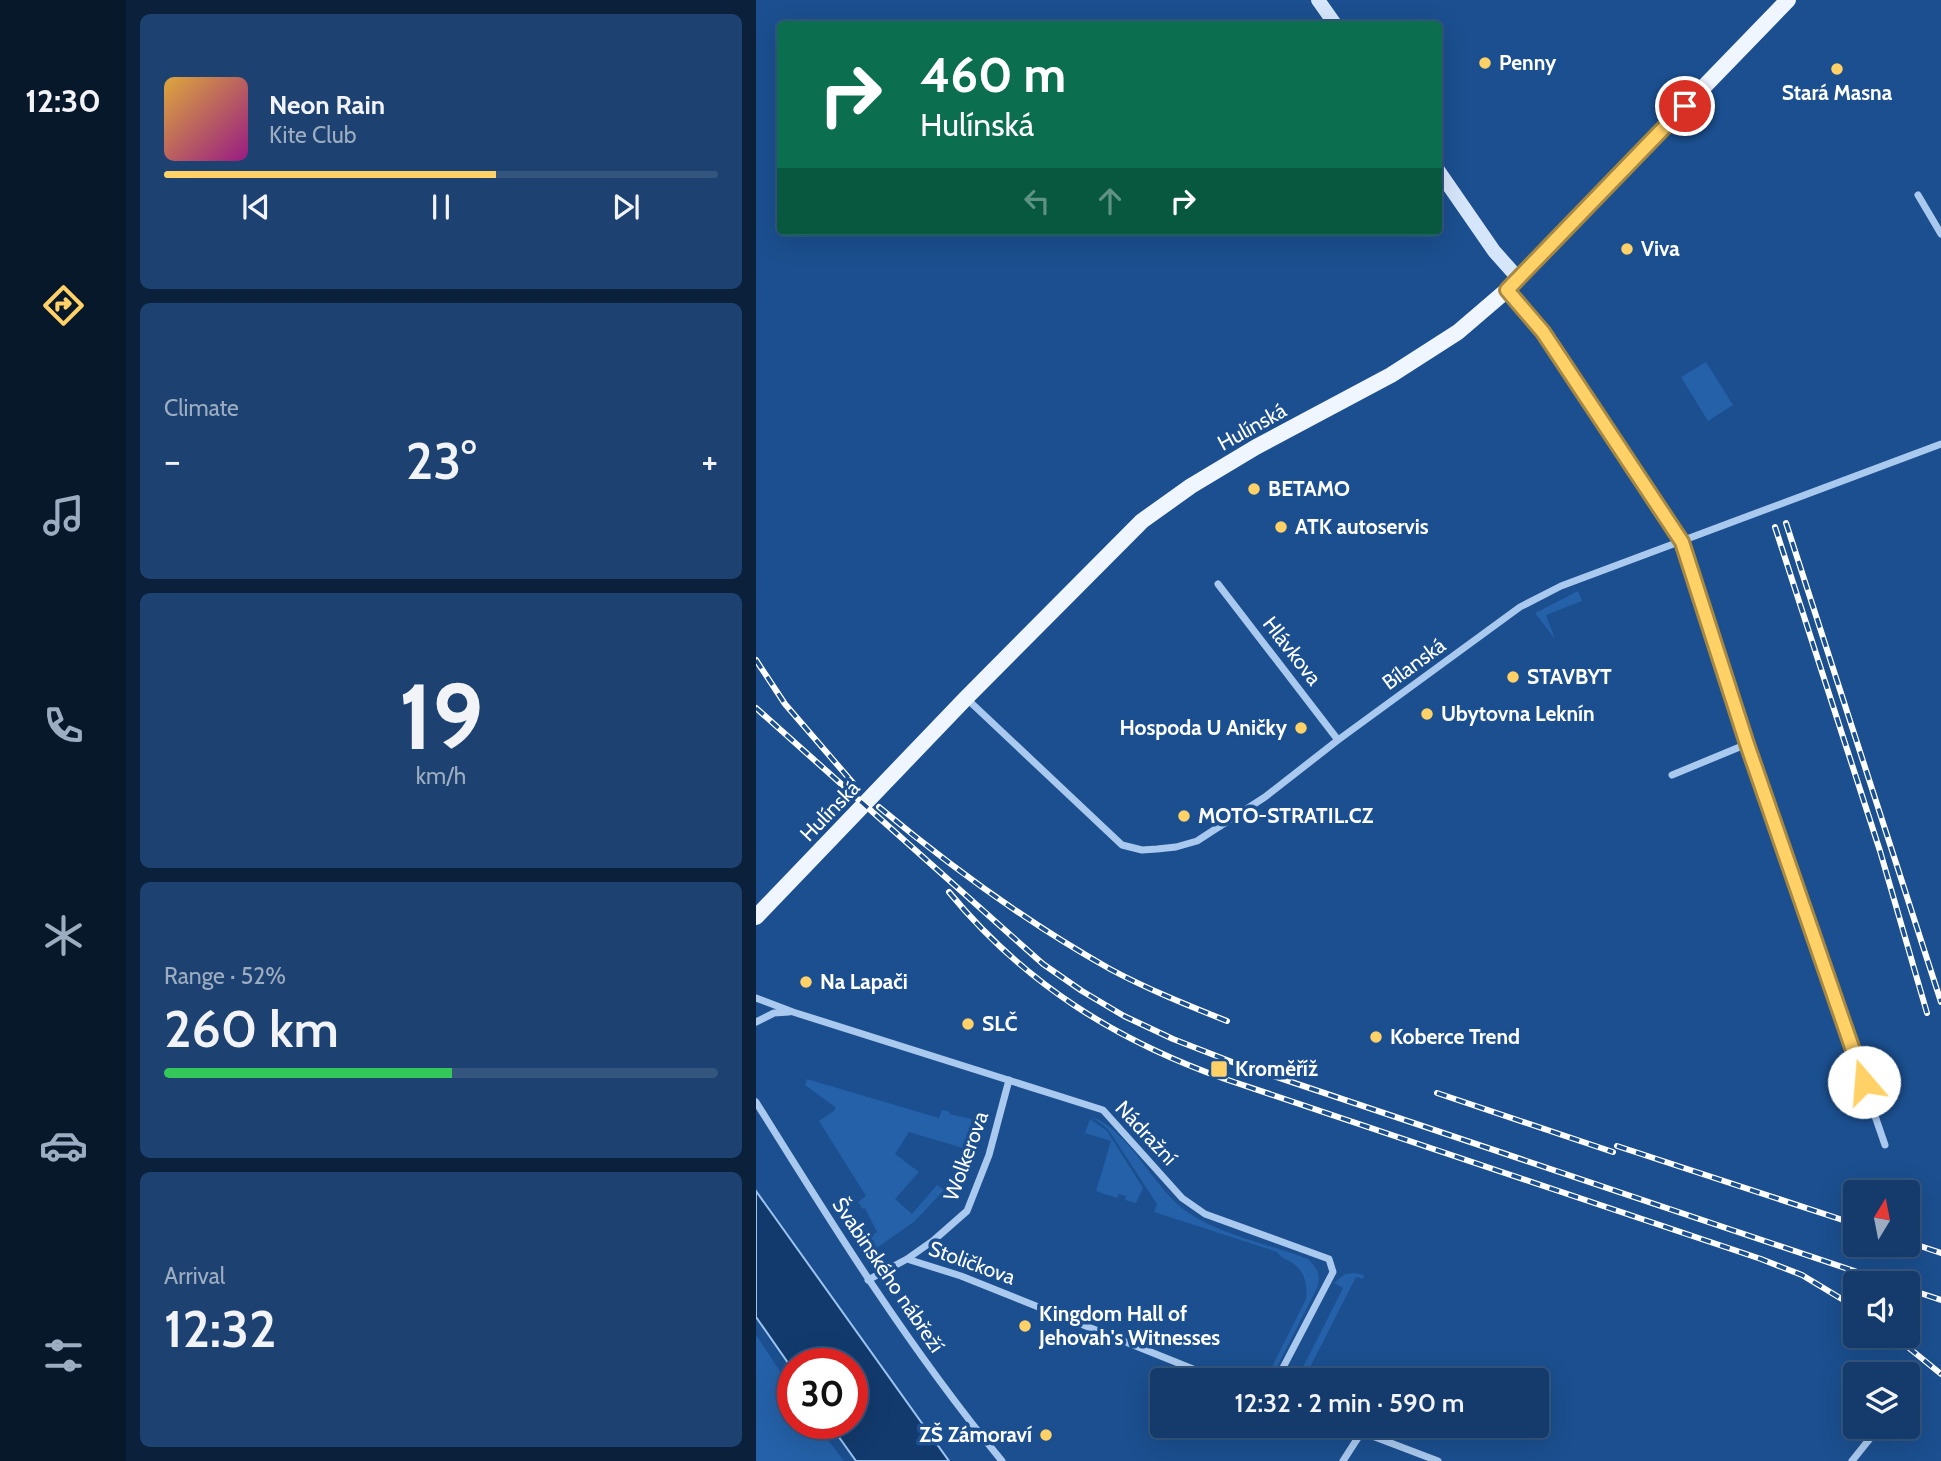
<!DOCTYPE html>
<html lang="en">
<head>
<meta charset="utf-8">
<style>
  :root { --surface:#143b6b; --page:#1d4271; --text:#f1f3f6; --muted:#9dadc1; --line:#33557e; --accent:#ffd166 }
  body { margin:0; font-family:Cabin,sans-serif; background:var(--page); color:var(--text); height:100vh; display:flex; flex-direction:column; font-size:26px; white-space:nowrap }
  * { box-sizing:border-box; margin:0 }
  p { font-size:23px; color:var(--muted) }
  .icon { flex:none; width:38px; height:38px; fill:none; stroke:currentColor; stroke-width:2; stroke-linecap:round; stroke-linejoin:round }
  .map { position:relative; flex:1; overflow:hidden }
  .sheet { display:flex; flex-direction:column; gap:14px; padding:14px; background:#0b203b; width:630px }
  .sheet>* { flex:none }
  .top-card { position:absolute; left:21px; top:21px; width:665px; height:214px; border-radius:7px; box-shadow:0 7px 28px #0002,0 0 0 2px var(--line); background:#0b6e4f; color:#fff; overflow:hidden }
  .needle { width:46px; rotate:10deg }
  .fabs { position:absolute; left:1087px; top:1180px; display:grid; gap:14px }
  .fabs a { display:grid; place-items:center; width:77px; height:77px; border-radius:7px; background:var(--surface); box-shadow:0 7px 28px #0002,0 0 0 2px var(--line); font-size:35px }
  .speed { position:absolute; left:21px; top:1348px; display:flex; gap:14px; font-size:35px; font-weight:700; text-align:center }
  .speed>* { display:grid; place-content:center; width:91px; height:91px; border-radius:50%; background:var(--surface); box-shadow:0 7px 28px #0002,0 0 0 2px var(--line); line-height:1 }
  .speed .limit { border:10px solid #d22; background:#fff; color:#111 }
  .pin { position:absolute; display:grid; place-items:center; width:60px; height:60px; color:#fff; margin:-30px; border:4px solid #fff; border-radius:50%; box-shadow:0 2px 7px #0007 }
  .me { position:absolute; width:77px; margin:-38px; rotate:342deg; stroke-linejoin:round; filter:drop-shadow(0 0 5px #0008) }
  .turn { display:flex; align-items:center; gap:24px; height:147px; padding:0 28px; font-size:32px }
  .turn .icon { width:91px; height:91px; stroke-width:2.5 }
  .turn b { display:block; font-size:49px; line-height:60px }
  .lanes { display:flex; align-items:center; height:66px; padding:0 28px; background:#0003; justify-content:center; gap:35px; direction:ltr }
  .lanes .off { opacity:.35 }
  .big { font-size:52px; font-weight:600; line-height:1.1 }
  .sheet .card { flex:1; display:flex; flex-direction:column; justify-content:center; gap:10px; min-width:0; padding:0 24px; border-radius:10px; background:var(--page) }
  .sheet .dial { align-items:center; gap:0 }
  .dial b { font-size:91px; line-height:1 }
  .song { display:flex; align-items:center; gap:21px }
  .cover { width:84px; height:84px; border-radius:10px; background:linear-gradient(135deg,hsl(40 70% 55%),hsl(310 70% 35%)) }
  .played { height:7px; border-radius:4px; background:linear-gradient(90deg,var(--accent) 60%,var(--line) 60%) }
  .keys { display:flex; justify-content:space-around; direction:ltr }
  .heat { display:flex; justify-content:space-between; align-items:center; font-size:38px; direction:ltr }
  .charge { height:10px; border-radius:5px; background:linear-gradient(90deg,#34c759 52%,var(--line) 0) }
  .trip { position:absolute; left:394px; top:1368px; width:399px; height:70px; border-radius:7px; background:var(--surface); box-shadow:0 7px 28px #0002,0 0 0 2px var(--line); font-weight:600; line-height:70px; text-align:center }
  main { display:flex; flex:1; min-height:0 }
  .tab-bar { display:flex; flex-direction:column; width:126px; justify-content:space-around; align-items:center; background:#08182b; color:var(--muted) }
  .tab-bar .icon { width:49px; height:49px }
  .tab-bar .active { color:var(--accent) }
  .tab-bar b { font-size:32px; color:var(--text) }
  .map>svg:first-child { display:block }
  .green { fill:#2461a8 }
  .water { fill:#123a6d; stroke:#9cc4f0; stroke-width:2 }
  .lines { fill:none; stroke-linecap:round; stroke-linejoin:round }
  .minor { stroke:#a9c9ee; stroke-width:7 }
  .secondary { stroke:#d6e6fa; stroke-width:14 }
  .primary { stroke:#f0f6ff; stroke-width:16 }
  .rail-casing { stroke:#fff; stroke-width:6 }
  .rail { stroke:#1b4f8f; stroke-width:3.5; stroke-dasharray:10; stroke-linecap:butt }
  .route-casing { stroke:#a68842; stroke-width:18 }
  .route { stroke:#ffd166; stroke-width:12 }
  .poi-dot { fill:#ffd166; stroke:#1b4f8f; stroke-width:2.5 }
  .labels { text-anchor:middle; stroke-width:7; stroke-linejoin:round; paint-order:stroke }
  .poi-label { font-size:21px; font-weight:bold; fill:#fff; stroke:#1b4f8f; text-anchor:start }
  .street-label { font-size:21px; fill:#fff; stroke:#1b4f8f }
</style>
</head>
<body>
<main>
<nav class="tab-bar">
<b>12:30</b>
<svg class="icon active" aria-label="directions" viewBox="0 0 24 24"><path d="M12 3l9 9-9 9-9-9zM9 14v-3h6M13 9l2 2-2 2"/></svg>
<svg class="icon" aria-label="music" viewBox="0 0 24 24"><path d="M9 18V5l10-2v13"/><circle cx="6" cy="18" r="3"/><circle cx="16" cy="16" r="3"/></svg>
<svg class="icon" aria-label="phone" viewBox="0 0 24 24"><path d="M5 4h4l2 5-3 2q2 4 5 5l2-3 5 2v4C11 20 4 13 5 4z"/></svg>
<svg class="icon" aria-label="climate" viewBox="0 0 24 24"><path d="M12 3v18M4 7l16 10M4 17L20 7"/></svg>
<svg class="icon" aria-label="car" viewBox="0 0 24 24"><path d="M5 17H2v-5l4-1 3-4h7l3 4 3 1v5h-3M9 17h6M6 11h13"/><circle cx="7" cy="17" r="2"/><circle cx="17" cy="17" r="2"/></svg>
<svg class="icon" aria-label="filters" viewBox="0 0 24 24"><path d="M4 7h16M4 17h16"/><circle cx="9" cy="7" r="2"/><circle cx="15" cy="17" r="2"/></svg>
</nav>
<section class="sheet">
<div class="card">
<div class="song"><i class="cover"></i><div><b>Neon Rain</b><p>Kite Club</p></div></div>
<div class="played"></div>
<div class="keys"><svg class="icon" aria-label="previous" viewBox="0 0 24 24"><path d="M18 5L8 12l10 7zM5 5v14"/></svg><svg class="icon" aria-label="pause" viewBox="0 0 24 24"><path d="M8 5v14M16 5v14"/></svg><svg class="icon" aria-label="next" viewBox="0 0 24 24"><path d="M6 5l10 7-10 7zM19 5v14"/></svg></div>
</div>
<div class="card"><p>Climate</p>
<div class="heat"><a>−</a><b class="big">23°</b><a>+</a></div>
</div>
<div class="card dial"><b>19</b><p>km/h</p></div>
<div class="card"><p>Range · 52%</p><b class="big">260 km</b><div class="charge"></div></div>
<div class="card"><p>Arrival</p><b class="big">12:32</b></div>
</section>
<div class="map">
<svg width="1185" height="1461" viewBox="0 0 1185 1461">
  <rect width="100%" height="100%" fill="#1b4f8f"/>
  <path class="green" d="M 950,362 L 977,405 L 952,421 L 925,377 Z
    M 822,591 L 826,601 L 790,615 L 799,639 L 779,613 Z
    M 51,1079 L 183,1118 L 186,1110 L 194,1112 L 193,1114 L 220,1120 L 210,1149 L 153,1132 L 139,1154 L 163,1172 L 139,1199 L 156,1214 L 181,1185 L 188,1190 L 159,1221 L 115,1252 L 109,1253 L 102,1245 L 121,1232 L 109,1208 L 107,1209 L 102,1202 L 110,1196 L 63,1121 L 79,1110 L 79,1107 L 49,1085 Z
    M 335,1116 C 376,1134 393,1181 426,1208 C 459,1234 513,1244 552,1259 C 562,1269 565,1275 561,1288 L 519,1371 L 515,1369 L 550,1299 C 552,1284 548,1270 535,1262 C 528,1258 525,1258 521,1252 L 398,1212 L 401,1204 L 352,1129 Z
    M 334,1119 L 351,1131 L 387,1188 L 380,1203 L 369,1200 L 370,1196 L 363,1194 L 361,1198 L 340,1191 L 355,1141 L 329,1133 Z
    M 598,1273 L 608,1275 L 607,1279 L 600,1277 L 547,1381 L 540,1381 L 587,1288 L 578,1283 L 589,1274 Z
    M 0,1335 L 37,1391 L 37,1423 L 59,1423 L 88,1461 L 0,1461 Z"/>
  <path class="water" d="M 0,1191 L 193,1461 L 100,1461 L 73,1423 L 96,1423 L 96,1363 L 37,1363 L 37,1370 L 0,1317 Z"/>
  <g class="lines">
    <path class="minor" d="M 1162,195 L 1185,234
      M 751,291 L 787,332 L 926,542 L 991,744 L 1129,1145
      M 462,584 L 582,740
      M 210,698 L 366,845 L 386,850 L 401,849 L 420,847 L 441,841 L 509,797 L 582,740 L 764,607 L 805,586 L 1185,444
      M 916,775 L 991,744
      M 0,998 L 37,1012 L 347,1110 L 426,1198 L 449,1214 L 573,1259 L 577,1272 L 520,1381
      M 0,1022 L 18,1013 L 33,1012
      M 0,1102 C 77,1226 153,1348 246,1461
      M 151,1259 L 205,1276 L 467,1381
      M 112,1280 L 151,1259 L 178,1240 L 211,1211 L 233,1155 L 253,1080
      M 1152,1392 L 1160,1381
      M 590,1426 L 682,1461
      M 587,1461 L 605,1433
      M 1096,1461 L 1124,1426"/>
    <path class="secondary" d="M 562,0 L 579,24
      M 682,170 L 738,251 L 762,278"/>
    <path class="primary" d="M 0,917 L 210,698 L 386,521 L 435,486 L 500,447 L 635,375 L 702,332 L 751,290 L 1032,0"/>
    <defs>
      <path id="rail" d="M 1030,523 L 1185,1002
        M 1019,527 L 1124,851 L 1171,1013
        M 0,660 L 29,704 L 97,783
        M 0,708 L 287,964 L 326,991 L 368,1016 L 417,1039 L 476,1062 L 1134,1283
        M 123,807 C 195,867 272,923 354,969 C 391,989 431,1005 471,1021
        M 193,892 C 268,983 359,1040 469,1079 L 1005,1259 L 1046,1275 L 1099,1307
        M 681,1093 L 857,1152
        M 861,1146 L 1099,1224
        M 1152,1242 L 1185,1253
        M 1152,1289 L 1185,1300
        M 1137,1335 L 1185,1374"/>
    </defs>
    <use href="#rail" class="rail-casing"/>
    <use href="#rail" class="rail"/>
  </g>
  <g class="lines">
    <defs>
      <path id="route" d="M 929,106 L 751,290 L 787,332 L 926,542 L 991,744 L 1108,1082"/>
    </defs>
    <use href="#route" class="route-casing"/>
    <use href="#route" class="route"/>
  </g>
  <g class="poi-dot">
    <circle cx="729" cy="63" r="7"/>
    <circle cx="1081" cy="69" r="7"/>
    <circle cx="871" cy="249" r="7"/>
    <circle cx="498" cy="489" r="7"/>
    <circle cx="525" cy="527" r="7"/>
    <circle cx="757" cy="677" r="7"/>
    <circle cx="671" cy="714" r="7"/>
    <circle cx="545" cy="728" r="7"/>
    <circle cx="428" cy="816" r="7"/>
    <circle cx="50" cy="982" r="7"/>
    <circle cx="212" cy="1024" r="7"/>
    <circle cx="620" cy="1037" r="7"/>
    <rect x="454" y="1060" width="18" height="18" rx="3.5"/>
    <circle cx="269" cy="1326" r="7"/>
    <circle cx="290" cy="1435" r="7"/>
  </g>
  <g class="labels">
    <g class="poi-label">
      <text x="743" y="70">Penny</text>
      <text x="1081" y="100" text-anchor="middle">Stará Masna</text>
      <text x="885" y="256">Viva</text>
      <text x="512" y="496">BETAMO</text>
      <text x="539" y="534">ATK autoservis</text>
      <text x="771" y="684">STAVBYT</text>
      <text x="685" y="721">Ubytovna Leknín</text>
      <text x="531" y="735" text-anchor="end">Hospoda U Aničky</text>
      <text x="442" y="823">MOTO-STRATIL.CZ</text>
      <text x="64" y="989">Na Lapači</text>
      <text x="226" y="1031">SLČ</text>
      <text x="634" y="1044">Koberce Trend</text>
      <text x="479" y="1076">Kroměříž</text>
      <text x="283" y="1321">Kingdom Hall of<tspan x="283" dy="24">Jehovah's Witnesses</tspan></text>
      <text x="276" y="1442" text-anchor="end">ZŠ Zámoraví</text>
    </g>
    <g class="street-label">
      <text transform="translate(496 427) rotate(-29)" y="7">Hulínská</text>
      <text transform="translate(536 651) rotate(52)" y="7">Hlávkova</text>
      <text transform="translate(658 664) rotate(-36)" y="7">Bílanská</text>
      <text transform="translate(74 811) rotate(-46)" y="7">Hulínská</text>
      <text transform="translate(390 1133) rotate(47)" y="7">Nádražní</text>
      <text transform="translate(210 1156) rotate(-70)" y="7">Wolkerova</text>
      <text transform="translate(216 1263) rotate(20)" y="7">Stoličkova</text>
      <text transform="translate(132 1275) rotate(56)" y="7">Švabinského nábřeží</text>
    </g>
  </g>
</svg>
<div class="fabs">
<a><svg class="needle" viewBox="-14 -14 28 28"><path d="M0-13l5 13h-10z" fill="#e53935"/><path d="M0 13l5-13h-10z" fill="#9dadc1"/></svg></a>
<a><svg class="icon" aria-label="sound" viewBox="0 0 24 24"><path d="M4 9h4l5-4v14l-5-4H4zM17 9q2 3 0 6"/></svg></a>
<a><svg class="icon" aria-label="layers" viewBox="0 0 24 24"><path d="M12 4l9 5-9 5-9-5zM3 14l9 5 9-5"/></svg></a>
</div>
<div class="speed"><div class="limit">30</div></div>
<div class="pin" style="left:929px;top:106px;background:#d93025"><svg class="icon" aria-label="arrive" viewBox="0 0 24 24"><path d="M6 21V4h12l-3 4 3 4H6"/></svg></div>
<svg class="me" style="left:1108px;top:1082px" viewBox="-20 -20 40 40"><circle r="19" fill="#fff"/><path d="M0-13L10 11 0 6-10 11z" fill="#ffd166"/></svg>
<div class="trip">12:32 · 2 min · 590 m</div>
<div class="top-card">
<div class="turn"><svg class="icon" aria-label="right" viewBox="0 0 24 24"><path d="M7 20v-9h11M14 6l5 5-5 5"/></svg><div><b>460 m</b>Hulínská</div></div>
<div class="lanes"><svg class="icon off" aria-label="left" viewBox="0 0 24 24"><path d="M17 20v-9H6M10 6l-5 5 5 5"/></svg><svg class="icon off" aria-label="ahead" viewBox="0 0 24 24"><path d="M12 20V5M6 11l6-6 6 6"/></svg><svg class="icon" aria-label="right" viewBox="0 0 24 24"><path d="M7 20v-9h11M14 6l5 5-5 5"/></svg></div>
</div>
</div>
</main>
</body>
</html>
